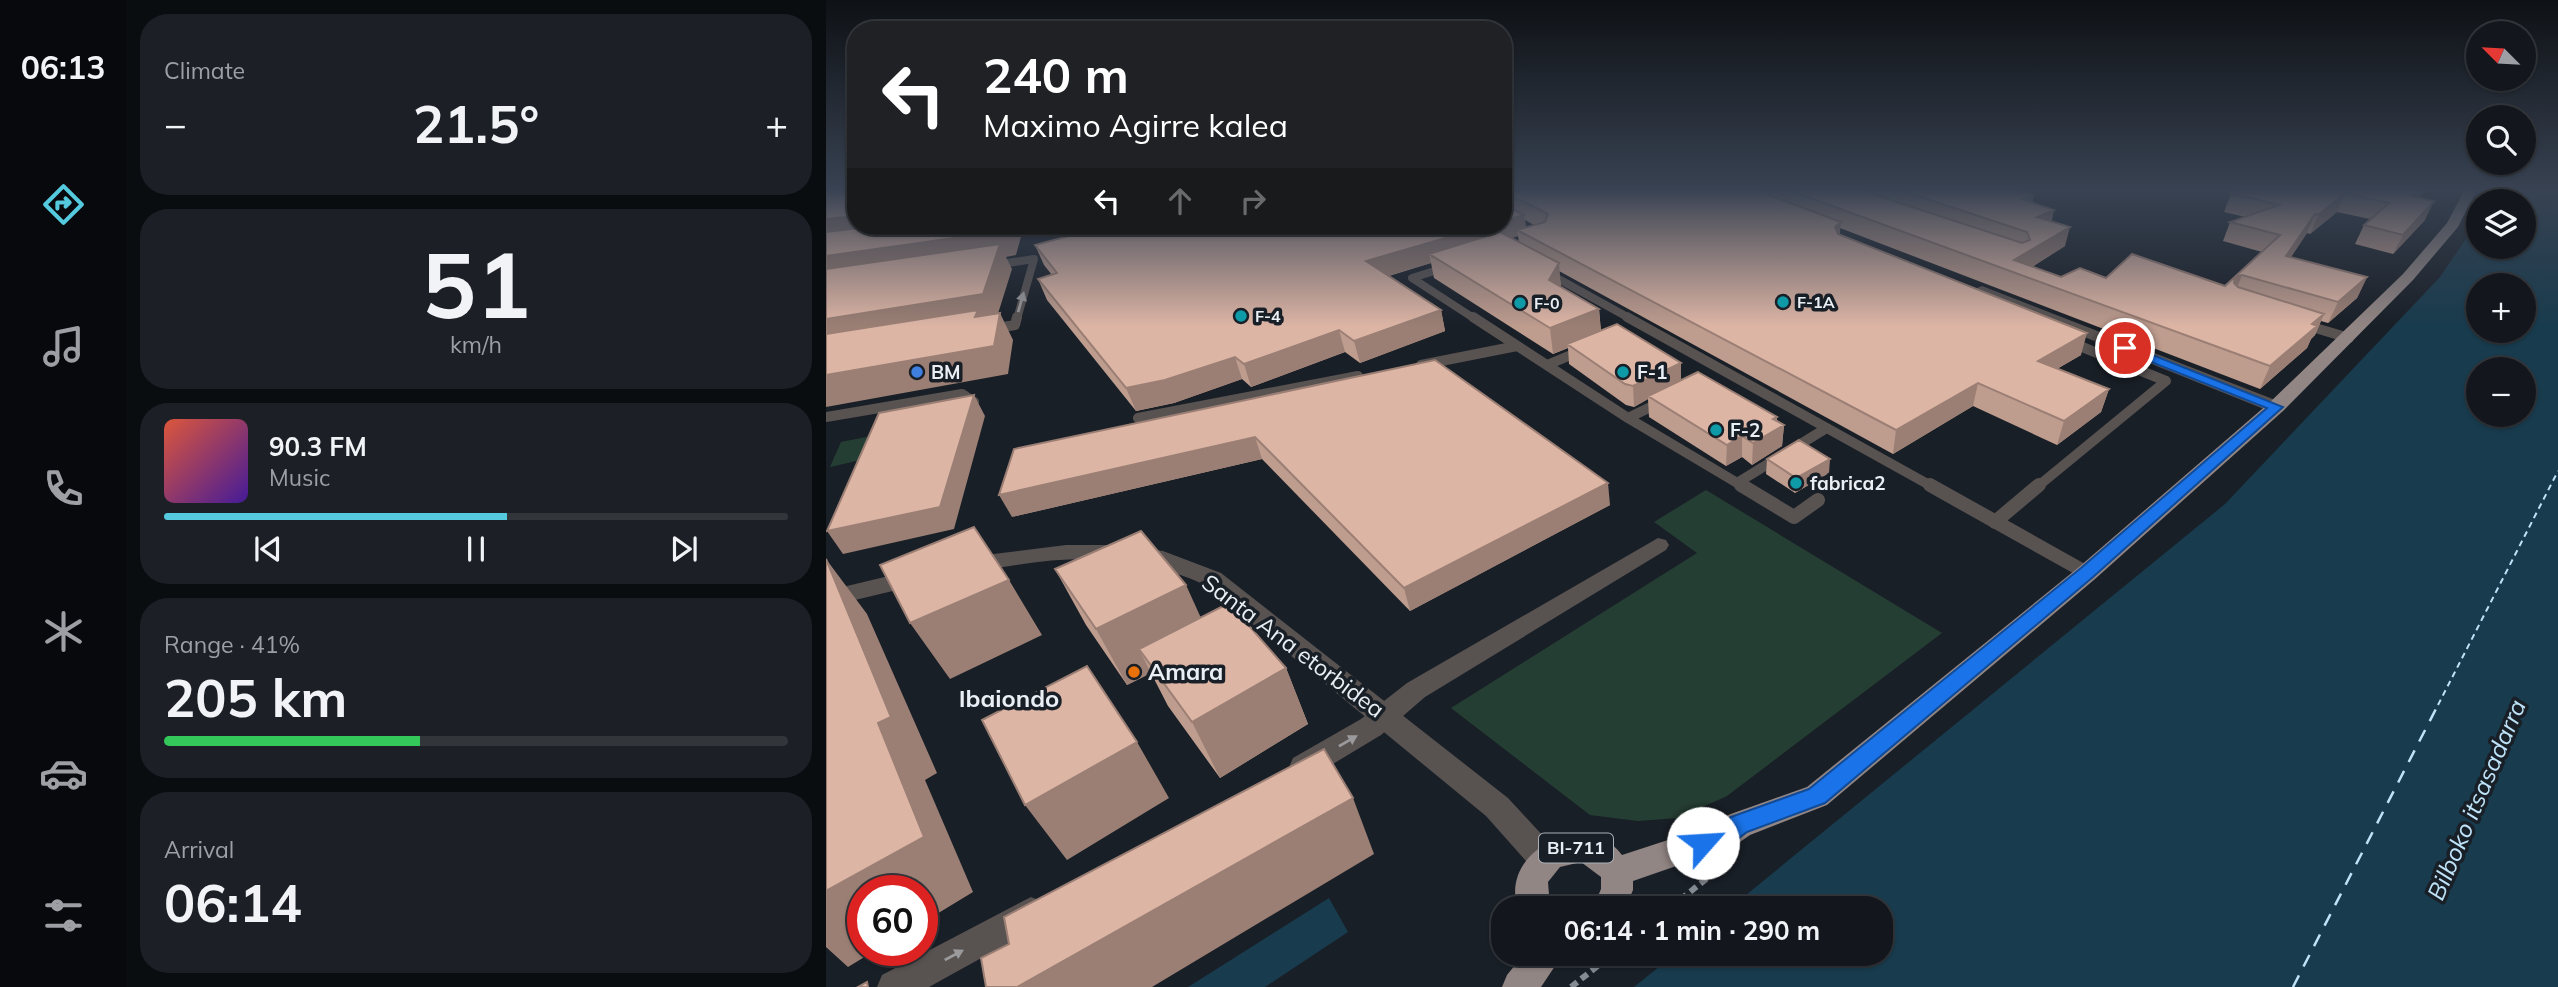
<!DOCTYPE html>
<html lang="en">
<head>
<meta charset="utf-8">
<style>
  :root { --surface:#13171d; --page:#1c2026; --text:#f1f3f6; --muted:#9d9fa4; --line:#32363b; --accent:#55cadf }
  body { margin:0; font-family:Mulish,sans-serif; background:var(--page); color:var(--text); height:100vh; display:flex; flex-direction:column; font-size:26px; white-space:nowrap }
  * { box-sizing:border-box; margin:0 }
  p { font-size:23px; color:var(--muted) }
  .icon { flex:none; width:38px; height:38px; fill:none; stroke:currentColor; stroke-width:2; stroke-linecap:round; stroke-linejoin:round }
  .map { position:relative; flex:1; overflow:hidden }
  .side { display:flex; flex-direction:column; gap:14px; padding:14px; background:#0a0d10; width:700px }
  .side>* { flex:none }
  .guide { position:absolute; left:21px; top:21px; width:665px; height:214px; border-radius:28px; box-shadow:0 2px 5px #0004,0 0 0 2px var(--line); background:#202124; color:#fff; overflow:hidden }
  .needle { width:46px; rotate:294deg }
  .fabs { position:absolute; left:1640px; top:21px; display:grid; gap:14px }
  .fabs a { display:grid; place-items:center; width:70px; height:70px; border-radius:50%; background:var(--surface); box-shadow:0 2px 5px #0004,0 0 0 2px var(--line); font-size:35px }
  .speed { position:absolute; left:21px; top:875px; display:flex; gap:14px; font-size:35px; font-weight:700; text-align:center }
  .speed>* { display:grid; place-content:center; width:91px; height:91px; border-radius:50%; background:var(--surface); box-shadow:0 2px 5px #0004,0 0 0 2px var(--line); line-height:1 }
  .speed .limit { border:10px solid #d22; background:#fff; color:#111 }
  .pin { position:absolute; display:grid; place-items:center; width:60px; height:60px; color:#fff; margin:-30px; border:4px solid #fff; border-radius:50%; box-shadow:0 2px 7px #0007 }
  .me { position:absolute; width:77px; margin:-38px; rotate:64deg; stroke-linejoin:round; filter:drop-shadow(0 0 5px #0008) }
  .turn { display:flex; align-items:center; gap:24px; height:147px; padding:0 21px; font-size:32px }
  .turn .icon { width:91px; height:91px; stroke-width:2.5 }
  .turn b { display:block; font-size:49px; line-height:60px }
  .lanes { display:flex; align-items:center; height:66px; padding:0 21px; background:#0003; justify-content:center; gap:35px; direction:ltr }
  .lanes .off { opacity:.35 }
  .big { font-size:52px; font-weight:700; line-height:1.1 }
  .side .card { flex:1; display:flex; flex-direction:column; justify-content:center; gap:10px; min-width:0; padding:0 24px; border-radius:28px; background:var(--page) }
  .side .dial { align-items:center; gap:0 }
  .dial b { font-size:91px; line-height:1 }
  .song { display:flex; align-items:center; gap:21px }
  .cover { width:84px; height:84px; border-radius:10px; background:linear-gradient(135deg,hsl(10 70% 55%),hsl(260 70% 35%)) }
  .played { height:7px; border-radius:4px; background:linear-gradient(90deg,var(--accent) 55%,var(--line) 55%) }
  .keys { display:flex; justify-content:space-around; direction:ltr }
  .heat { display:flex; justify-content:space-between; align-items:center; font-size:38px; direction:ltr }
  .charge { height:10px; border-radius:5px; background:linear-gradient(90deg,#34c759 41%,var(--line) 0) }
  .trip { position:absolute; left:665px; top:896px; width:402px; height:70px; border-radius:28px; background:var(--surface); box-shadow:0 2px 5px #0004,0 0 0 2px var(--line); font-weight:700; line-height:70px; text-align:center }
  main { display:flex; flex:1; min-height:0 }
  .menu { display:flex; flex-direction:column; width:126px; justify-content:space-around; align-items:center; background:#08090c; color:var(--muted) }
  .menu .icon { width:49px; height:49px }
  .menu .selected { color:var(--accent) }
  .menu b { font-size:32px; color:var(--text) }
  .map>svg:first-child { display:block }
  .green { fill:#253e33 }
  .water { fill:#183b4d; fill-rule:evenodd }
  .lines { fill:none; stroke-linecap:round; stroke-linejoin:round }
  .ferry-far1 { stroke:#bee3f9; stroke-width:2; stroke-dasharray:6 4.5; stroke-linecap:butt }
  .ferry { stroke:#bee3f9; stroke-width:2.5; stroke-dasharray:13 10; stroke-linecap:butt }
  .path { stroke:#858b92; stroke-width:6; stroke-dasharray:8 5; stroke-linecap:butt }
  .service-far2 { stroke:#585251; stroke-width:8 }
  .service-far1 { stroke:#585251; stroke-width:10 }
  .service { stroke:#585251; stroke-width:14 }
  .minor { fill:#585251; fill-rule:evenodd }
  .tertiary { fill:#585251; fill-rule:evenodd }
  .primary { fill:#928684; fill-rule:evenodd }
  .wall { fill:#be9c8e; fill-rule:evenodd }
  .shaded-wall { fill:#9b7f74 }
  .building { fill:#ddb5a5; stroke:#9b7f74; stroke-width:2 }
  .oneway { fill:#9a999b }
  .route { fill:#1a73e8; stroke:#114b97; stroke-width:2 }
  .culture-dot { fill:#0f9aa8; stroke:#191f27; stroke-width:2.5 }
  .shop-dot { fill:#3f7fe0; stroke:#191f27; stroke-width:2.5 }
  .food-dot { fill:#e8710a; stroke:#191f27; stroke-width:2.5 }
  .labels { text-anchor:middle; stroke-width:7; stroke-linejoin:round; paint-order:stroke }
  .far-poi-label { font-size:16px; font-weight:bold; fill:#eaeff5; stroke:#191f27; text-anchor:start }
  .shield { fill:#191f27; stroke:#abb1b7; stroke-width:2 }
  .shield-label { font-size:18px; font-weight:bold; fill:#eaeff5 }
  .poi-label { font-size:19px; font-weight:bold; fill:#eaeff5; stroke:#191f27; text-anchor:start }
  .near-street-label { font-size:23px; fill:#eaeff5; stroke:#191f27 }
  .near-poi-label { font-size:23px; font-weight:bold; fill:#eaeff5; stroke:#191f27; text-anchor:start }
  .near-neighbourhood-label { font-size:24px; font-weight:bold; fill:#eaeff5; stroke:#191f27 }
  .near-water-label { font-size:24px; font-style:italic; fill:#bee3f9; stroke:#191f27 }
</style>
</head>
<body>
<main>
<nav class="menu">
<b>06:13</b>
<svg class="icon selected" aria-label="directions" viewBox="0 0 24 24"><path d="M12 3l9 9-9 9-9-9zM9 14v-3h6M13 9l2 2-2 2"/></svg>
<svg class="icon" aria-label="music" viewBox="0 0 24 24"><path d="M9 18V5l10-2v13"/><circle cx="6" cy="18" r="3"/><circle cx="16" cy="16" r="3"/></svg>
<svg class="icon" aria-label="phone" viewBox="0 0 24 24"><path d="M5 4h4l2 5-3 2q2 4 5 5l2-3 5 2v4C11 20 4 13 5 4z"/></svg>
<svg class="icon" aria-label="climate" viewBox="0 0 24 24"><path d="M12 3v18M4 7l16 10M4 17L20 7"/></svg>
<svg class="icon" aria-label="car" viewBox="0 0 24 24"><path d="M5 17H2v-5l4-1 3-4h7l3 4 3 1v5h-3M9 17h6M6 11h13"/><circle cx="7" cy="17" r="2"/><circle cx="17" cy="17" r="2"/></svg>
<svg class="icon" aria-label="filters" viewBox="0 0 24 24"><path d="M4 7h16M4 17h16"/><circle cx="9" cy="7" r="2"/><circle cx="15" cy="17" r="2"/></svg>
</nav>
<section class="side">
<div class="card"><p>Climate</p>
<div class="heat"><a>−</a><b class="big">21.5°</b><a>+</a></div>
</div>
<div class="card dial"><b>51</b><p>km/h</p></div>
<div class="card">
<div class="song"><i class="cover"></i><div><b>90.3 FM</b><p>Music</p></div></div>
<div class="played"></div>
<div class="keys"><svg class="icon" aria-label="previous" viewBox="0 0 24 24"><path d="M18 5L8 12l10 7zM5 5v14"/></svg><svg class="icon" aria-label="pause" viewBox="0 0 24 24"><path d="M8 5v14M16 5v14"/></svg><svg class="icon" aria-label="next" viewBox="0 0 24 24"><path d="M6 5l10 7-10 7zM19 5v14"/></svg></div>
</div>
<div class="card"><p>Range · 41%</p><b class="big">205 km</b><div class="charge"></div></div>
<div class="card"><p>Arrival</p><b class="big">06:14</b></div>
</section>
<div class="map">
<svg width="1732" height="987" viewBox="0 0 1732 987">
  <rect width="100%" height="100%" fill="#191f27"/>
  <path class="green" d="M 45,436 L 35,460 L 4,467 L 15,442 Z
    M 880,490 L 1116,633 L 901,796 L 852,818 L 812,821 L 764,815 L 625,708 L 871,553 L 828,522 Z"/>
  <path class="water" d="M 1674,189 L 1732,189 L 1732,987 L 808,987 L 849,954 L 1055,954 L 1055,908 L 904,908 L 1399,504 L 1614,277 L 1652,221 L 1652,247 L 1698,247 L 1698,201 L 1665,201 ZM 1652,285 L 1698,285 L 1698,331 L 1652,331 ZM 1652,369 L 1698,369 L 1698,415 L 1652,415 Z
    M 503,898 L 522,932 L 439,987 L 362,987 Z"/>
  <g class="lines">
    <path class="ferry-far1" d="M 1612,705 L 1732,471"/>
    <path class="ferry" d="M 1467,987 L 1613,703"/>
    <path class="path" d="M 844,908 L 900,863
      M 745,987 L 787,954"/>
    <path class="service-far2" d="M 168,265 L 208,259 L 191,319
      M 621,267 L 586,278 L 649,319
      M 720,272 L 805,319"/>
    <path class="service-far1" d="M 647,317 L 802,418 L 918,487
      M 801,317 L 1107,487
      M 1476,324 L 1523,338
      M 166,329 L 189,325 L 191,317
      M 595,365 L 691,346
      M 721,365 L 757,350
      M 0,417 L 136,394 L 148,402
      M 312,418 L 532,376
      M 802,418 L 837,401
      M 911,483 L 999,429
      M 1211,487 L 1340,381 L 1244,342"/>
    <path class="service" d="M 915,485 L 968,517 L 992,500
      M 1104,485 L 1261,573
      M 1169,522 L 1213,485"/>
    <path class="minor" d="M 1156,286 L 1457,403 L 1459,407 L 1457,411 L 1443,411 L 1151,294 L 1151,288 Z
      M 832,538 L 840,540 L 843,545 L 840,550 L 599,697 L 555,735 L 487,776 L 477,779 L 467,776 L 463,767 L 467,758 L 535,719 L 581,683 Z
      M 205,897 L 217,902 L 221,913 L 217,924 L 103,987 L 51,987 L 56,975 Z"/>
    <path class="tertiary" d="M 240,545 L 290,545 L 337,551 L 395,573 L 682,798 L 730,850 L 735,860 L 730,870 L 719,874 L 708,870 L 660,816 L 379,585 C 298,548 229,557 144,573 L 136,570 L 132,565 L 136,560 L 144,557 Z
      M 92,569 L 100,571 L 104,577 L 100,583 L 0,607 L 0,591 Z"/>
    <path class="primary" d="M 1639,189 L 1651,189 L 1632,227 L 1587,280 L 1457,411 L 1269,579 L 1001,805 L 924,835 L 908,846 L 807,881 L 807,890 L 799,908 L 767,908 L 775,889 L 775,877 L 755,862 L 734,867 L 722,882 L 724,908 L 692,908 C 672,851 761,807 796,855 L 888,825 L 902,815 L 981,787 L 1253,567 L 1443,403 L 1577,274 L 1621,223 Z
      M 698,954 L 737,954 L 715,987 L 676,987 L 681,975 Z"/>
  </g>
  <path class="wall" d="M 677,189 L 1185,189 L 1208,195 L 1206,203 L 1228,210 L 1225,221 L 1239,246 L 1206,267 L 1235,277 L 1280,278 L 1399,286 L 1436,252 L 1397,241 L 1404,222 L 1419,217 L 1398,212 L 1405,193 L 1414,189 L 1601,189 L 1593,197 L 1599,220 L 1567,254 L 1529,244 L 1538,225 L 1544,219 L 1511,212 L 1484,234 L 1481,233 L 1465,257 L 1541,277 L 1531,298 L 1502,323 L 1495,321 L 1489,335 L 1485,339 L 1481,348 L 1434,389 L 1014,228 L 1014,235 L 1255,355 L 1231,369 L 1283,389 L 1275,412 L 1231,445 L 1147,406 L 1067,454 L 733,271 L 735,287 L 773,309 L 775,331 L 855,380 L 951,417 L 951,420 L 958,425 L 956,446 L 926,465 L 916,457 L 900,466 L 823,417 L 822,399 L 808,407 L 800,405 L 743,364 L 742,348 L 727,354 L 608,278 L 605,263 L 563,276 L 615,310 L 619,331 L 534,363 L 519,352 L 425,387 L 416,379 L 348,403 L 310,411 L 221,300 L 212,279 L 226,275 L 218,265 L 209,245 L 267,229 L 263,226 L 445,226 L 458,236 L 677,226 ZM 699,220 L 708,225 L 700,228 ZM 692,236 L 693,242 L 685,238 Z
    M 609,360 L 784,505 L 584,611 L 436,459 L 186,517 Z
    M 941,459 L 1003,473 L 969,493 L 940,474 Z
    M 229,569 L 375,618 L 460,668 L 482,724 L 394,778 L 342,706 L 325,673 L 301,685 L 260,625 Z"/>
  <path class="shaded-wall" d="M 1593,189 L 1601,189 L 1577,214 L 1585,196 Z
    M 1519,193 L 1511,212 L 1484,234 L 1492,215 Z
    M 1208,195 L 1203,214 L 1196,199 Z
    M 1608,201 L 1599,220 L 1567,254 L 1577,235 Z
    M 1228,210 L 1224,229 L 1211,217 Z
    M 1489,214 L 1481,233 L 1452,276 L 1460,256 Z
    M 698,215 L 701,234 L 691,230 L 692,236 L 614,260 L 603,254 L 605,263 L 544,281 L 540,261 L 661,226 L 677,226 L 677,221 Z
    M 30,216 L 30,226 L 151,226 L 0,245 L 0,219 Z
    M 1015,222 L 1013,242 L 1009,227 Z
    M 180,226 L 193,226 L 196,233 L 190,255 L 180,257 L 186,269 L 170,320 L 0,349 L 0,256 Z
    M 1244,227 L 1239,246 L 1194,274 L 1188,260 Z
    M 733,263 L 735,288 L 723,280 Z
    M 1416,275 L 1408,296 L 1401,298 L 1409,277 Z
    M 1541,277 L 1531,298 L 1502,323 L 1512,302 Z
    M 773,309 L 775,334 L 741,344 L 742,348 L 727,354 L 724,328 Z
    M 615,310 L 619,331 L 534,363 L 528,341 Z
    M 174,313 L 187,340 L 182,374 L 0,407 L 0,375 Z
    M 1498,314 L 1489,335 L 1485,339 L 1481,348 L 1434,389 L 1444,366 Z
    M 513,330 L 519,352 L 425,387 L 418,364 Z
    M 1261,333 L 1255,355 L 1206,383 L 1212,361 Z
    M 409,357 L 416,379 L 348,403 L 310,411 L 300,388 Z
    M 855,363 L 855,383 L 822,396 L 822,399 L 808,407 L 807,386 Z
    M 1152,383 L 1147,406 L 1067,454 L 1070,430 Z
    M 1283,389 L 1275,412 L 1231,445 L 1238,421 Z
    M 148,395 L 159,416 L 128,529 L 17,554 L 1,531 Z
    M 951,417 L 950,429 L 958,425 L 956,446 L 926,465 L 927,443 L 947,419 Z
    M 916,436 L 916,457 L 900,466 L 901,445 Z
    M 429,437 L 436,459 L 186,517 L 173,495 Z
    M 1004,459 L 1003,473 L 969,493 L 970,478 Z
    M 782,483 L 784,505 L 584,611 L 578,588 Z
    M 0,559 L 41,614 L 111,773 L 99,780 L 147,892 L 96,923 L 96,891 L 37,891 L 37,950 L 50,950 L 22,967 L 0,947 L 0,891 L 52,723 Z
    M 183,580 L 216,635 L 124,679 L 84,623 Z
    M 360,585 L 385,640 L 313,649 L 325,673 L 301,685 L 270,629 Z
    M 460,668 L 482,724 L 394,778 L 366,722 Z
    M 311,742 L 343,798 L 241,860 L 199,805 Z
    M 527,798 L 548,854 L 326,987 L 191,987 Z"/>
  <path class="building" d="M 16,189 L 30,189 L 30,216 L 0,219 L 0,190 Z
    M 677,189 L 927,189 L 1015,222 L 1009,227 L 1012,234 L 1261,333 L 1212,361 L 1283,389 L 1238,421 L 1152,383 L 1070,430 L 691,230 L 719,222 L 722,214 L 677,191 Z
    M 960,189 L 1031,189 L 1196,243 L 1204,240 L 1201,232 L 1071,189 L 1185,189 L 1208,195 L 1196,199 L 1228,210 L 1211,217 L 1244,227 L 1188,260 L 1235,277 L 1254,268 L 1280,278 L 1306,254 L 1399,286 L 1454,235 L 1404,222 L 1453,205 L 1405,193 L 1414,189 L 1593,189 L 1585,196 L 1608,201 L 1577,235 L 1538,225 L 1563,203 L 1519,193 L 1492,215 L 1489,214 L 1460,256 L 1541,277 L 1512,302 L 1416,275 L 1409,277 L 1408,283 L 1412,287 L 1498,314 L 1486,324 L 1491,326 L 1444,366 Z
    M 677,204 L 698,215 L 677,221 Z
    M 51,226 L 180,226 L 178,231 L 0,256 L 0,232 Z
    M 275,226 L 445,226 L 458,236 L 496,226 L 661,226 L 540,261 L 615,310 L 528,341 L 513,330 L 418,364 L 409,357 L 339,380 L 300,388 L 212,279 L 231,273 L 209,245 L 276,227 Z
    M 674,232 L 733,263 L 723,280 L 773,309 L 724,328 L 603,254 Z
    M 174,244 L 157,294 L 0,319 L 0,269 Z
    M 152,310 L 149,317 L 174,313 L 168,346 L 0,375 L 0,334 Z
    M 791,324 L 855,363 L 807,386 L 799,384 L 741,344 Z
    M 609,360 L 782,483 L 578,588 L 429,437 L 173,495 L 188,449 Z
    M 872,372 L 951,417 L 947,419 L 958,425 L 927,443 L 916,436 L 901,445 L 822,396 Z
    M 148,395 L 114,507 L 1,531 L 53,413 Z
    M 973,440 L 1004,459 L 970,478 L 941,459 Z
    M 148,527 L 183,580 L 84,623 L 54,565 Z
    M 315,531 L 360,585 L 270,629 L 229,569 Z
    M 0,559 L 65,717 L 52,723 L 98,837 L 0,891 Z
    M 403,603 L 460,668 L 366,722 L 313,649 Z
    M 261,666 L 311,742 L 199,805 L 156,720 Z
    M 498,749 L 527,798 L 191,987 L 160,987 L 155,958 L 183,944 L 178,917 Z
    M 41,982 L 42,987 L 32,987 Z"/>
  <defs><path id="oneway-solid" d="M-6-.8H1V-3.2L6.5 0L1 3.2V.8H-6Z" transform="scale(1.75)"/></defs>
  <g class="oneway">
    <use href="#oneway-solid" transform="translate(195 302) rotate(-74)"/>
    <use href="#oneway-solid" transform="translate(522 741) rotate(-30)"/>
    <use href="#oneway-solid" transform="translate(128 955) rotate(-28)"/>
  </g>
  <linearGradient id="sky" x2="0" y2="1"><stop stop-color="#0e1115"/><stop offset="0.58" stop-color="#384252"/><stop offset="1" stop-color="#384252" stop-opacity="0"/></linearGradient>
  <rect width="1732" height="327" fill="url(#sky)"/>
  <path class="route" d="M 1299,344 L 1457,407 L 1267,577 L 999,803 L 921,832 L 905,844 L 877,854 L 869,851 L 865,843 L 869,836 L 890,828 L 905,817 L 983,789 L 1255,568 L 1441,408 L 1295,350 L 1293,348 Z"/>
  <g class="culture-dot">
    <circle cx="957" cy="302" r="7"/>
    <circle cx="694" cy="303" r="7"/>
    <circle cx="415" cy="316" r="7"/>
    <circle cx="797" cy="372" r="7"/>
    <circle cx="890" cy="430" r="7"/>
    <circle cx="970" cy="483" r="7"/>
  </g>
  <circle class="shop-dot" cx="91" cy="372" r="7"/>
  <circle class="food-dot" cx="308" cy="672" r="7"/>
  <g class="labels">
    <g class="far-poi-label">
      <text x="971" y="308">F-1A</text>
      <text x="708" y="309">F-0</text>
      <text x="429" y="322">F-4</text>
    </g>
    <rect class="shield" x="713" y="833.5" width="74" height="29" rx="5"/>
    <g class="shield-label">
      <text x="750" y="854">BI-711</text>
    </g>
    <g class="poi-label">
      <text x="105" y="379">BM</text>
      <text x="811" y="379">F-1</text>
      <text x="904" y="437">F-2</text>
      <text x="984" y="490">fabrica2</text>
    </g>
    <g class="near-street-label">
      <text transform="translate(467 646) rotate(37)" y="8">Santa Ana etorbidea</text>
    </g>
    <g class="near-poi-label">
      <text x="322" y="680">Amara</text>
    </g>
    <g class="near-neighbourhood-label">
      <text x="183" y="707">Ibaiondo</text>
    </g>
    <g class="near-water-label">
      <text transform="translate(1651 800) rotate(-67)" y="8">Bilboko itsasadarra</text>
    </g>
  </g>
</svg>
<div class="fabs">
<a><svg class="needle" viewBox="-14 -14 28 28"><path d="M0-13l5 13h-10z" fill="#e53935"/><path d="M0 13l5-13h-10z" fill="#9d9fa4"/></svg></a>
<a><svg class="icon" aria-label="search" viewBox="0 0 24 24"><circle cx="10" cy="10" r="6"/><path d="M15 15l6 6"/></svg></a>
<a><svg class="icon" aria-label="layers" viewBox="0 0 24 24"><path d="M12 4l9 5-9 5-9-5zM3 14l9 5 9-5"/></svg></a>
<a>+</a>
<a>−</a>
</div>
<div class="speed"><div class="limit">60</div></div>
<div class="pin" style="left:1299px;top:348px;background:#d93025"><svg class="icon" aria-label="arrive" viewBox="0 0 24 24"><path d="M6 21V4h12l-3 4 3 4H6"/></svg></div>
<svg class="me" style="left:877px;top:843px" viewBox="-20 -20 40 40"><circle r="19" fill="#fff"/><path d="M0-13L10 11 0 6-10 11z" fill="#1a73e8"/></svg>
<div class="trip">06:14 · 1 min · 290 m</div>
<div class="guide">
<div class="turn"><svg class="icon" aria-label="left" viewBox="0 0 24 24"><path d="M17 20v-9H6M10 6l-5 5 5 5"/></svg><div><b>240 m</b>Maximo Agirre kalea</div></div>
<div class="lanes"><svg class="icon" aria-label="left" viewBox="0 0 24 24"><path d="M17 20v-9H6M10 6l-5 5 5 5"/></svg><svg class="icon off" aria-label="ahead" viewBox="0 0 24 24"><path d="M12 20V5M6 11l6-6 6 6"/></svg><svg class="icon off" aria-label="right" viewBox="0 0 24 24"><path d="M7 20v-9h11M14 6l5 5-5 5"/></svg></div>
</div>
</div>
</main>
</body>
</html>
